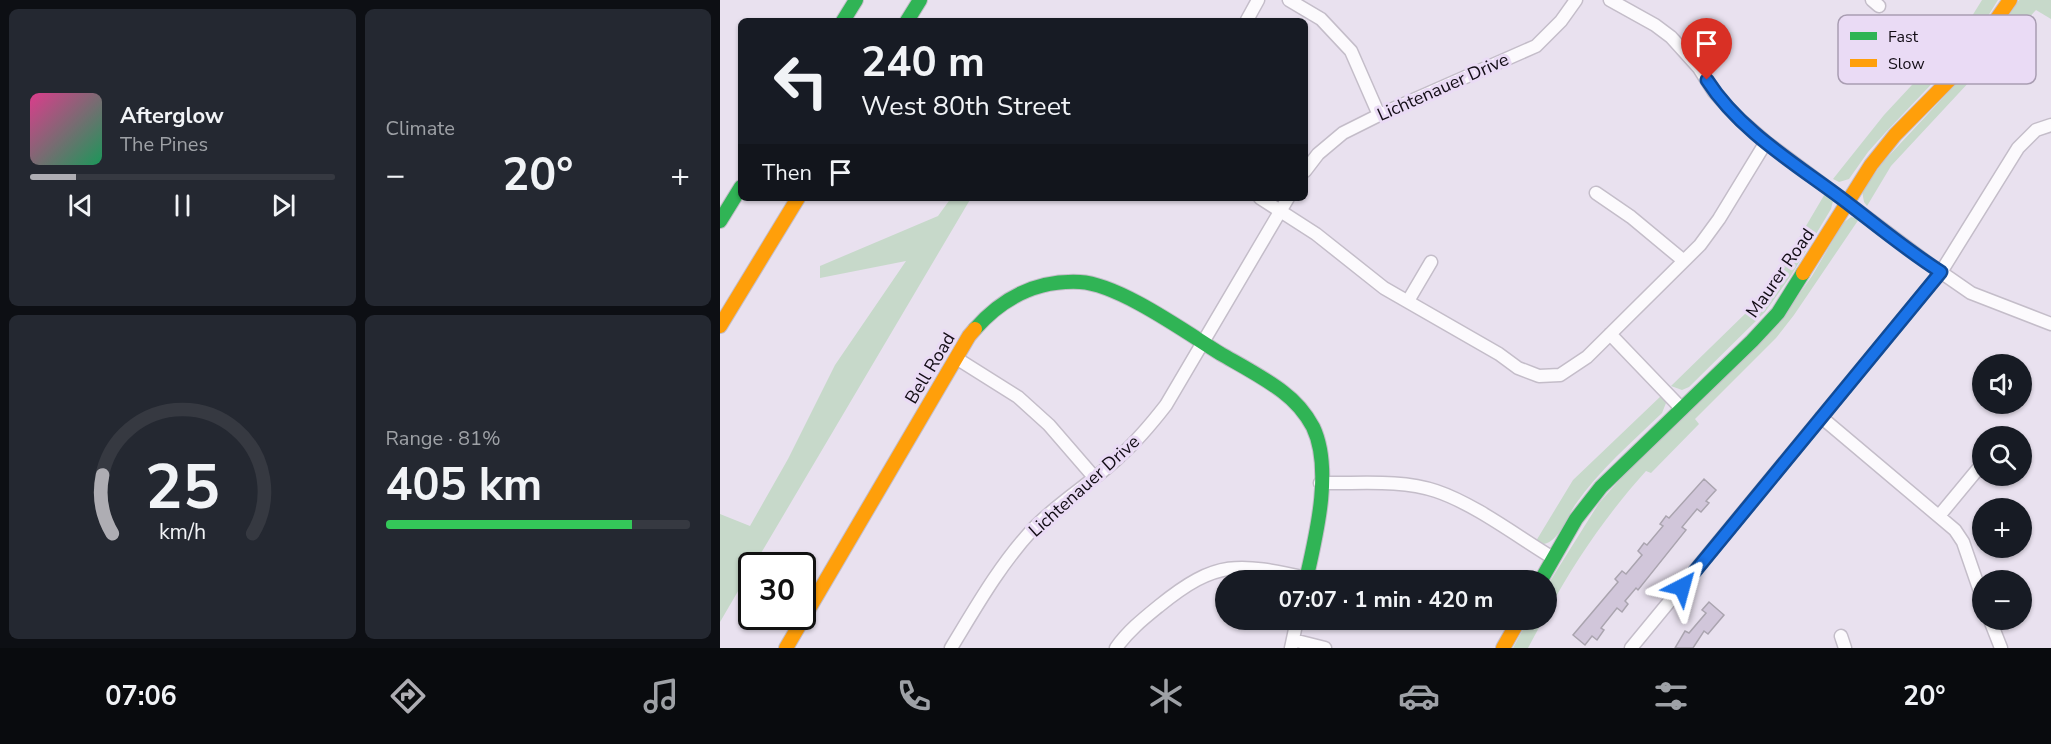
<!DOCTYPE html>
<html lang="en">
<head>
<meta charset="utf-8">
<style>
  :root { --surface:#171b24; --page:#242831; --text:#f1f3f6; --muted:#9ea1a6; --line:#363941; --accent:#aeadb3 }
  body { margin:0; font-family:"Nunito Sans",sans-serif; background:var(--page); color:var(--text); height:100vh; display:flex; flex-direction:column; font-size:22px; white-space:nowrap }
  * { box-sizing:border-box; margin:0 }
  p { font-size:20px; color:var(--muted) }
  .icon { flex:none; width:33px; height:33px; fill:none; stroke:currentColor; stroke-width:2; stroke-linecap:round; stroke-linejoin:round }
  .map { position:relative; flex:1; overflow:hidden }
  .side { display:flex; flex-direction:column; gap:9px; padding:9px; background:#0d0f14; width:720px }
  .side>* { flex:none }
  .hud { position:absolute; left:18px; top:18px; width:570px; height:183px; border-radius:9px; box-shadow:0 2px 4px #0004; background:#171b24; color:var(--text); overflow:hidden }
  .buttons { position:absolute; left:1252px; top:354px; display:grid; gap:12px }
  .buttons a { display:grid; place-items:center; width:60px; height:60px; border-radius:50%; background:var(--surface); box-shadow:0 2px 4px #0004; font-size:30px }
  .speed { position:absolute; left:18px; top:552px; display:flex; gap:12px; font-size:30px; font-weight:700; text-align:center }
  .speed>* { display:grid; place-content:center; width:78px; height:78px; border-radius:50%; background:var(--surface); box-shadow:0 2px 4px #0004; line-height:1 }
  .speed .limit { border:3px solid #111; border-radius:9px; background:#fff; color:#111 }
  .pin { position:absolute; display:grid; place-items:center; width:51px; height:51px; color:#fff; margin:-62px -26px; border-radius:50% 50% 50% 0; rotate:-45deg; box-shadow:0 0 6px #0007 }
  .pin .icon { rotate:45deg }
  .me { position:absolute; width:66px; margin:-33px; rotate:39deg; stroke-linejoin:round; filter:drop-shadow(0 0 4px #0008) }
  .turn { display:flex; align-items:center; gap:21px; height:126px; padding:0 24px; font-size:27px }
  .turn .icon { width:78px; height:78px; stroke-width:2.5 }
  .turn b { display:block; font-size:42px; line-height:51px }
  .then { display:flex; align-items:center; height:57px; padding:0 24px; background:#0003; gap:12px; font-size:22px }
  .big { font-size:45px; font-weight:700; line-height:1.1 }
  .side .widget { flex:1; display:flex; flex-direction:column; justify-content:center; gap:9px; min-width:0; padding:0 21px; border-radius:9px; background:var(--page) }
  .side .dial { align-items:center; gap:0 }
  .dial svg { height:156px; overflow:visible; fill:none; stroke:var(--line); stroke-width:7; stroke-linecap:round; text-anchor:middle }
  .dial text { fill:var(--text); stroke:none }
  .song { display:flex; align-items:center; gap:18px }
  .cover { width:72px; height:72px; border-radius:9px; background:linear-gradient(135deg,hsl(330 70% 55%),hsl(150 70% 35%)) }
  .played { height:6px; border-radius:3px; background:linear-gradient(90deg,var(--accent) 15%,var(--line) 15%) }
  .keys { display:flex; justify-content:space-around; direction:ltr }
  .heat { display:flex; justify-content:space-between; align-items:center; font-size:33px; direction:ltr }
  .charge { height:9px; border-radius:4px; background:linear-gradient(90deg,#34c759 81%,var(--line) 0) }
  .side .tiles { flex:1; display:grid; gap:9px; grid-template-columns:repeat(2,1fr) }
  .trip { position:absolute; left:495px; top:570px; width:342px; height:60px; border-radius:30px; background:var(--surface); box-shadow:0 2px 4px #0004; font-weight:700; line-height:60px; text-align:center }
  .tabs { display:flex; height:96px; justify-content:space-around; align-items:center; background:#090b0e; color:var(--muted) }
  .tabs .icon { width:42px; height:42px }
  .tabs .selected { color:var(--accent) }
  .tabs b { font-size:27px; color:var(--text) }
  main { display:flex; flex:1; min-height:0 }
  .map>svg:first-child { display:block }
  .green { fill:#c7d9ca }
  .building { fill:#d1c6da; stroke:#aaa4af; stroke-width:1.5 }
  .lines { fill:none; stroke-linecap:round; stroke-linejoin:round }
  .street-casing { stroke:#c4bdc9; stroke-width:15 }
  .fast-casing { stroke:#c4bdc9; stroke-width:16 }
  .slow-casing { stroke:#c4bdc9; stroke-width:16 }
  .street { stroke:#fcfafd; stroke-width:12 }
  .fast { stroke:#30b455; stroke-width:14 }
  .slow { stroke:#ff9f0a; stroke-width:14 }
  .route-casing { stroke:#114b97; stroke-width:15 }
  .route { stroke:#1a73e8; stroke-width:10 }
  .labels { text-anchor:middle; stroke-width:6; stroke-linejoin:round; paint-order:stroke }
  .street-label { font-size:18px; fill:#120c15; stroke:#eadbf5 }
  .key { fill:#eadbf5; stroke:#a99db2; stroke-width:1.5 }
  .key-label { font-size:16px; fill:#120c15 }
</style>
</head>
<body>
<main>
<section class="side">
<div class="tiles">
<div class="widget">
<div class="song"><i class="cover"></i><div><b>Afterglow</b><p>The Pines</p></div></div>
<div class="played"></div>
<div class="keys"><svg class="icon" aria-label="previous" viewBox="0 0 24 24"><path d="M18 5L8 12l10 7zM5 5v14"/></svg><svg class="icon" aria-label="pause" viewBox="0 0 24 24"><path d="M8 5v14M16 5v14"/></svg><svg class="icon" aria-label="next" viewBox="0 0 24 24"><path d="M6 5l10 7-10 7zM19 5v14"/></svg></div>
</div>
<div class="widget"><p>Climate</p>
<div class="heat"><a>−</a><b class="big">20°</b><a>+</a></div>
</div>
<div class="widget dial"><svg viewBox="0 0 100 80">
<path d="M14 69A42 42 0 1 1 86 69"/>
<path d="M14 69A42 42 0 0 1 9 39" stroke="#aeadb3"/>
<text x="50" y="56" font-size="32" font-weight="700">25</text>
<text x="50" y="72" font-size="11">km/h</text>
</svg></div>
<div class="widget"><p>Range · 81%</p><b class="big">405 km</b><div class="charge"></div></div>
</div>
</section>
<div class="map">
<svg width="1331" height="648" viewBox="0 0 1331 648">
  <rect width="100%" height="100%" fill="#e9e1ef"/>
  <path class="green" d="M 1262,0 L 1278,0 L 1258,32 L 1243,51 L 1165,133 L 1148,152 L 1129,179 L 1119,182 L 1113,179 L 1164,115 L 1244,29 Z
    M 1299,0 L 1331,0 L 1331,19 L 1316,10 L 1171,166 L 1147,206 L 1144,202 L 1142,191 L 1164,161 L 1262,56 Z
    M 1106,192 L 1113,201 L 1111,209 L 1072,274 L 1045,312 L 969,387 L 962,390 L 951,386 L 1030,309 L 1063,265 Z
    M 231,198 L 251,198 L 34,565 L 32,566 L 31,569 L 0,622 L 0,514 L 30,526 L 68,459 L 115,365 L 186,261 L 100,278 L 100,266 L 218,216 Z
    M 1131,217 L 1139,219 L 1074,315 L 1056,338 L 975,419 L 979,424 L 931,473 L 926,471 C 888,513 854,562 827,613 L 827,586 L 879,503 L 910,468 L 1065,314 L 1092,276 L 1123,223 Z
    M 942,395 L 946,403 L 942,413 C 912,442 879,470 855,505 C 847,517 839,541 824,544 L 816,541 L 853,480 Z
    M 808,620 L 823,620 L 808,648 L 793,648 Z"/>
  <path class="building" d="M 984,479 L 996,490 L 986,501 L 989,503 L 981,512 L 977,509 L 962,527 L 966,530 L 918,590 L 916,588 L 905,601 L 908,604 L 902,612 L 897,608 L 881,628 L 884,630 L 877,640 L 872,636 L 865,645 L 853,635 L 898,582 L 895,579 L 902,571 L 906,574 L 922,555 L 918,551 L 924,543 L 927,545 L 943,526 L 940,524 L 946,516 L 949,518 Z
    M 989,602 L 1004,615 L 988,634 L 984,631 L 973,648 L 955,648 L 965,631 L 969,633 L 986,613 L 982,610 Z"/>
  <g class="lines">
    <defs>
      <path id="street" d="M 569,0 L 601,19 L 631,51 L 659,115
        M 890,0 L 935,25 L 951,37 L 979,68 L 994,92 L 1016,116 L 1046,142 L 1212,266 L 1251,293 L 1331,324
        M 1152,0 L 1159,6
        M 527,20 L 538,0
        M 585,171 L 598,154 L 623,133 L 659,115 L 816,46 L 841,21 L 856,0
        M 876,193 L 911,217 L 964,261
        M 540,198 L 596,234 L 664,288 L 779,354 L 798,368 L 819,376 L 840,375 L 867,357 L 980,245 L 999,219 L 1046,142
        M 688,301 L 711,262
        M 890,334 L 962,409
        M 236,358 L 298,397 L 329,425 L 374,477
        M 1101,417 L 1235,530 L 1243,542 L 1263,600
        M 600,483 C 638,484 680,479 716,491 C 755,504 798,537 833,558
        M 1219,516 L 1262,464
        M 1270,620 L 1281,648
        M 1121,636 L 1125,648
        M 573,640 L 605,648
        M 231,648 C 256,607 279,566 312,530 C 338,502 372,483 400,456 C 417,441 432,423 446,405 L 568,198
        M 396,648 C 408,631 423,619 439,606 C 497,559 518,563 587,578
        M 571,648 L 577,620
        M 911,648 L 1221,272 L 1298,148 L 1316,130 L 1331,125"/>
      <path id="fast" d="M 123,21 L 136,0
        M 187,21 L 200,0
        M 0,221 L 21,187
        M 255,329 C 283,297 318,280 360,282 C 399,284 467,333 501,354 C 522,366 545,378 563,392 C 575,401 586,414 593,427 C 613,469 596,536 586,580
        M 821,580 L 856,519 L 881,487 L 1032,341 L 1058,313 L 1083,273"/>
      <path id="slow" d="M 1083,273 L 1151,165 L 1175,135 L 1246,63 L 1290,0
        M 0,326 L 78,198
        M 66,648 L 249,336 L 255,329
        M 783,648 L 799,620"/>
    </defs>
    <use href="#street" class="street-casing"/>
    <use href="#fast" class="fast-casing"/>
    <use href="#slow" class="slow-casing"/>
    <use href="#street" class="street"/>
    <use href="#fast" class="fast"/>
    <use href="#slow" class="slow"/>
  </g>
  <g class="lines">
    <defs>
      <path id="route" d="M 962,587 L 1221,272 C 1186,250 1154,223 1121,198 C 1074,163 1019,130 987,80"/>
    </defs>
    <use href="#route" class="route-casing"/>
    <use href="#route" class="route"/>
  </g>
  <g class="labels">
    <g class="street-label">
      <text transform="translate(723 87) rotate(-24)" y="6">Lichtenauer Drive</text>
      <text transform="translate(1060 273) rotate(-55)" y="6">Maurer Road</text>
      <text transform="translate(210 368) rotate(-59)" y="6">Bell Road</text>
      <text transform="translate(364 486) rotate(-42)" y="6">Lichtenauer Drive</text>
    </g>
  </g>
  <rect x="1118" y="15" width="198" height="69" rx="9" class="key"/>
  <rect x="1130" y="32" width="27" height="8" fill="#30b455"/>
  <rect x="1130" y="59" width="27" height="8" fill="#ff9f0a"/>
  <g class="key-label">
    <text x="1168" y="42">Fast</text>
    <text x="1168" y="69">Slow</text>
  </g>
</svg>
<div class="buttons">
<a><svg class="icon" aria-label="sound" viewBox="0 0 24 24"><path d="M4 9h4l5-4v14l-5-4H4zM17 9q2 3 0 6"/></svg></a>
<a><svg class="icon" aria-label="search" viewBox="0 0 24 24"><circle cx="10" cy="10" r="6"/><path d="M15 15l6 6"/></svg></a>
<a>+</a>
<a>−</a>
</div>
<div class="speed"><div class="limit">30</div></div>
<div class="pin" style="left:987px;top:80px;background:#d93025"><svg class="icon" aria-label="arrive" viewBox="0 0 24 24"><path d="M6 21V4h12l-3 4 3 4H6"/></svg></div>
<svg class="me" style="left:962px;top:587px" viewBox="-20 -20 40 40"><path d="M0-17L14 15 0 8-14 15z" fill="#1a73e8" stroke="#fff" stroke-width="4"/></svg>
<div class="trip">07:07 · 1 min · 420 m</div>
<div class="hud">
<div class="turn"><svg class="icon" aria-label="left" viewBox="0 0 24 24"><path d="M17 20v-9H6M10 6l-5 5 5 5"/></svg><div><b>240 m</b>West 80th Street</div></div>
<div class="then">Then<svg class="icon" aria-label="arrive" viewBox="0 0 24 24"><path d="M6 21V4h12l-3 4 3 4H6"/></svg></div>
</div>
</div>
</main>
<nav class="tabs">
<b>07:06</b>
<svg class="icon selected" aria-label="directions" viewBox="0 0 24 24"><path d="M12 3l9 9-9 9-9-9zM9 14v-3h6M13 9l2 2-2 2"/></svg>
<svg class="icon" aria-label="music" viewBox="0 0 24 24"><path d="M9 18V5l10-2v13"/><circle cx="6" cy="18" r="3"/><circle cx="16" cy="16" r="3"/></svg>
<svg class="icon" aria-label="phone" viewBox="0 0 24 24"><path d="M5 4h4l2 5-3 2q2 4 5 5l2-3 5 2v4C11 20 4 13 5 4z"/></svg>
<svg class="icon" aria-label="climate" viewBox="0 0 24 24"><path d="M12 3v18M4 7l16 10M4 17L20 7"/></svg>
<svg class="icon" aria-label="car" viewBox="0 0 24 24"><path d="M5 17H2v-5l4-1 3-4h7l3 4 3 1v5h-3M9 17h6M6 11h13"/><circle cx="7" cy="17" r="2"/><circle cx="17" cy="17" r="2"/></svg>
<svg class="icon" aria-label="filters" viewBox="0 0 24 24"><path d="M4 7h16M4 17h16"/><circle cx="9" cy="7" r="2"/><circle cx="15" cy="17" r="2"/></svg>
<b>20°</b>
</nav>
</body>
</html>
